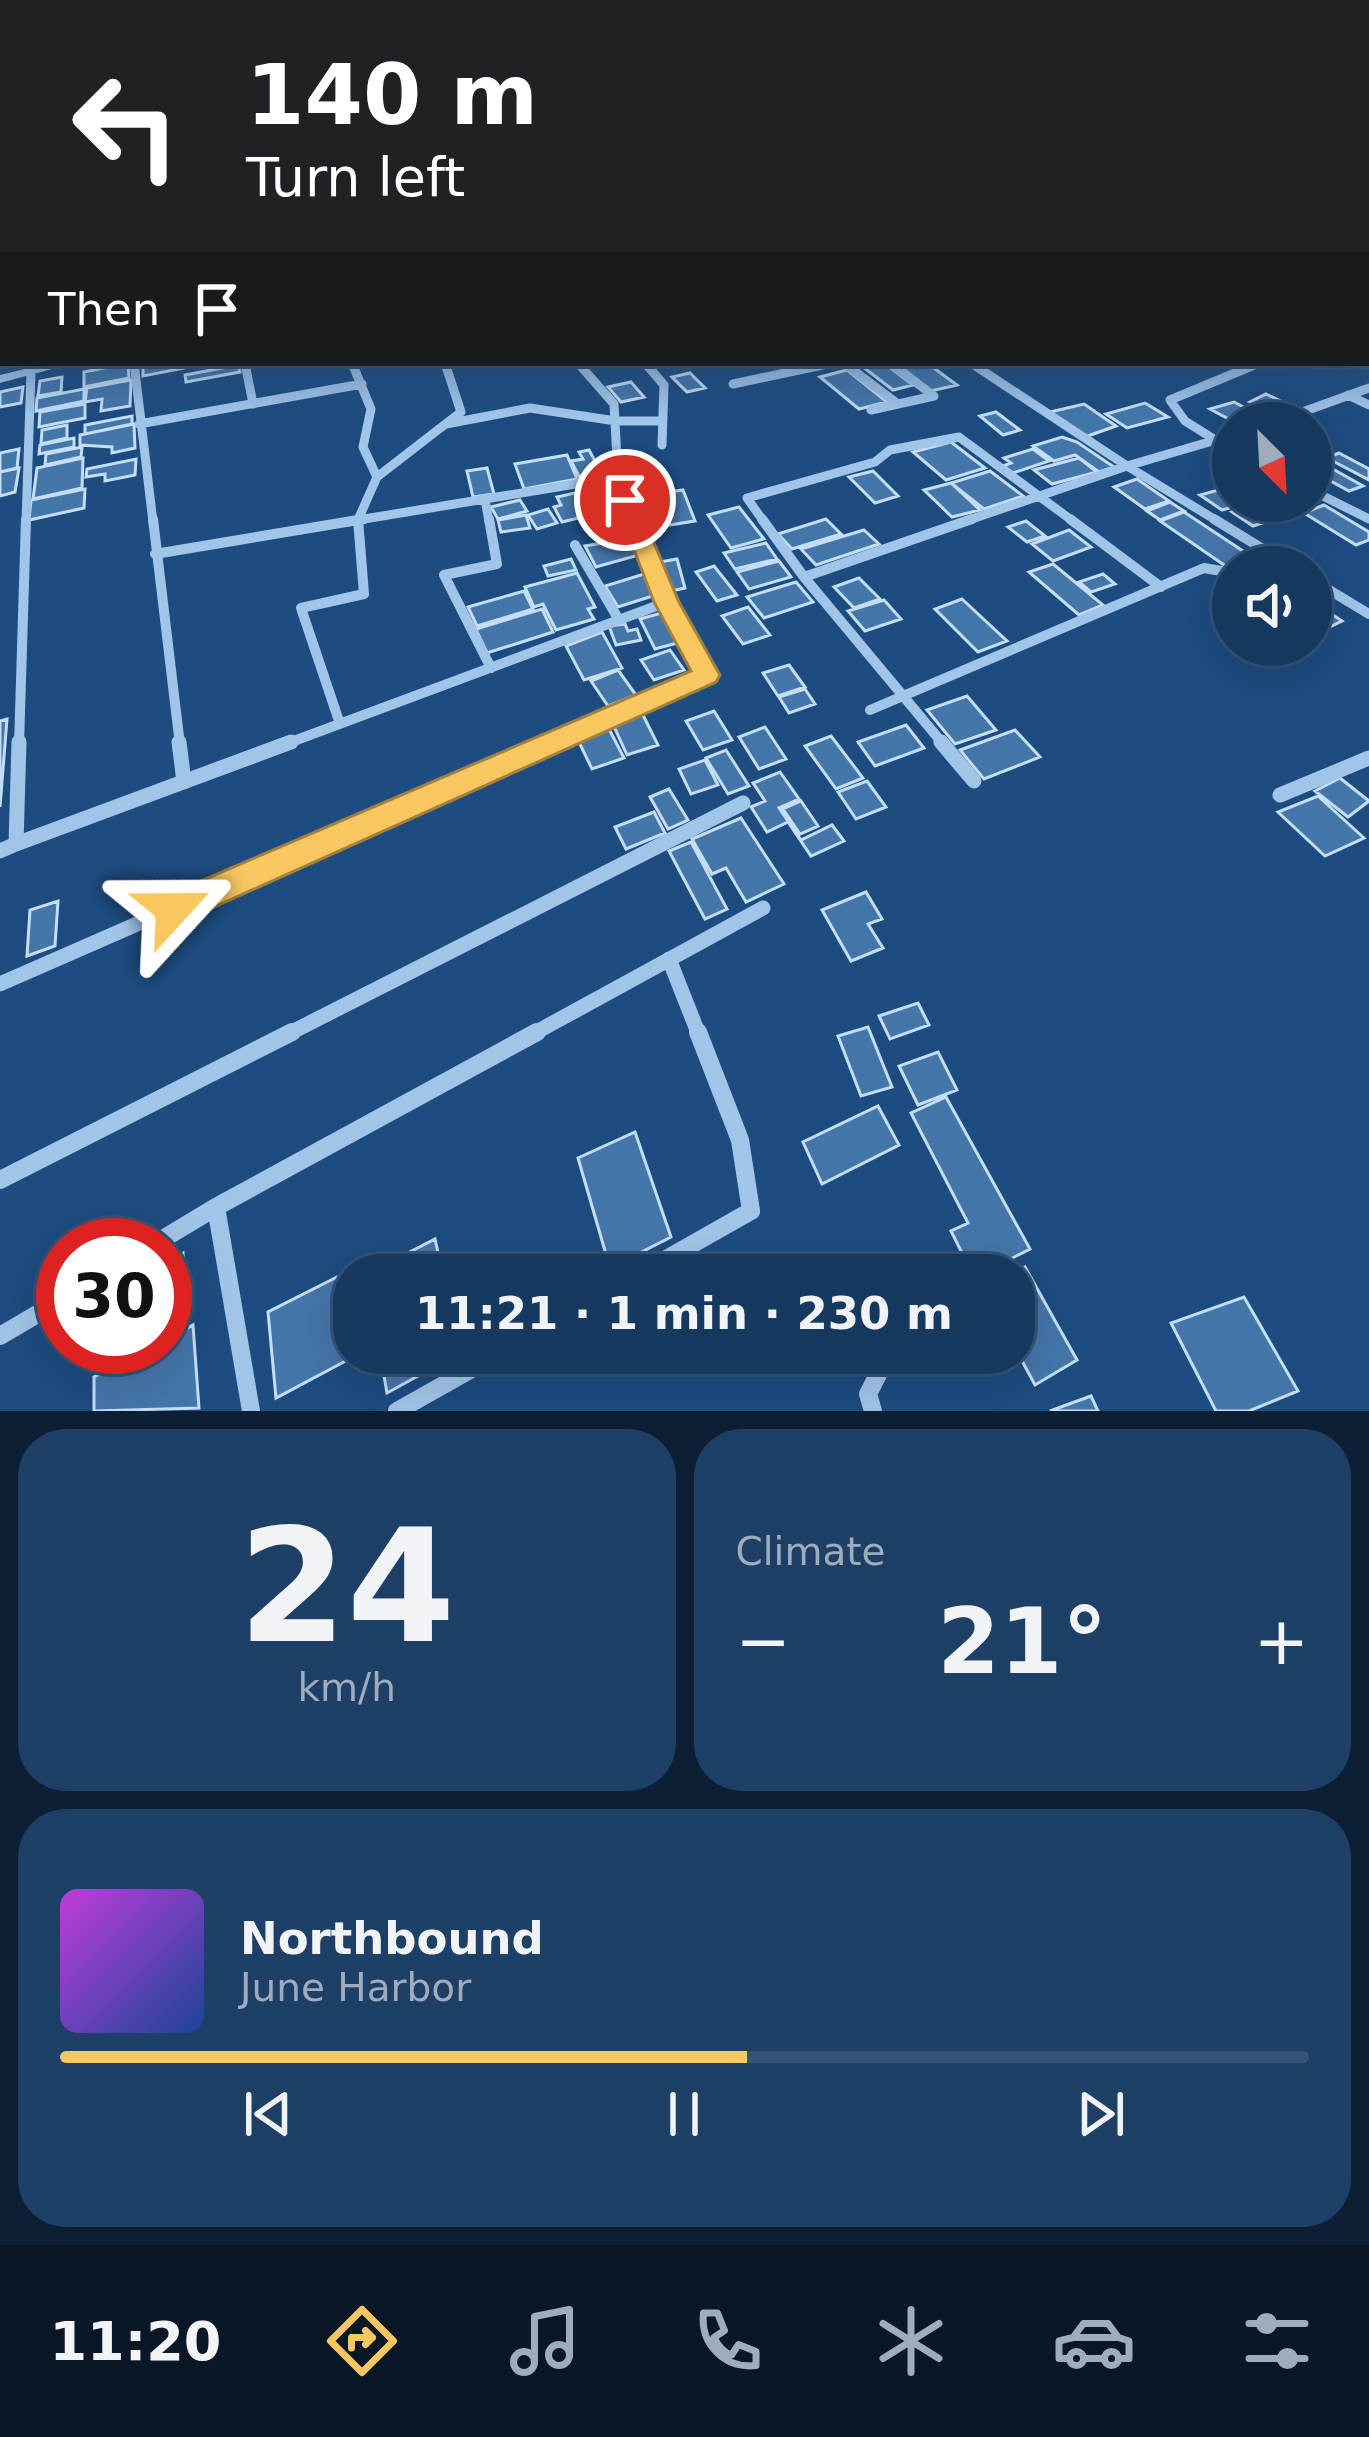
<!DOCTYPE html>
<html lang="en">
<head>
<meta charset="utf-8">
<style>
  :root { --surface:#163960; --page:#1f4066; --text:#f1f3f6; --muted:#9eacbd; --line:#355375; --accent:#f9c75f }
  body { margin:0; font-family:"DejaVu Sans",sans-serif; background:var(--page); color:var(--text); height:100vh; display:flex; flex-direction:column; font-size:45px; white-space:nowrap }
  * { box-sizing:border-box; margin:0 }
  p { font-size:39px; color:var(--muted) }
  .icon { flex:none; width:66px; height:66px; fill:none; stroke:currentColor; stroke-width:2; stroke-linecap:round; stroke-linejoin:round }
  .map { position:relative; height:1411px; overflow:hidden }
  .sheet { display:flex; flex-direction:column; gap:18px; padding:18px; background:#0c1f35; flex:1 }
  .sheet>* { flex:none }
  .top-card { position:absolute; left:0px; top:0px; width:1371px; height:366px; box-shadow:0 12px 48px #0002,0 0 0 3px var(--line); background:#202124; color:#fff; overflow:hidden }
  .needle { width:78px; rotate:156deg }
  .tools { position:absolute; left:1212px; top:402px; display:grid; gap:24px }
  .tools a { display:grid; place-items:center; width:120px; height:120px; border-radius:50%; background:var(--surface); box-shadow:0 12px 48px #0002,0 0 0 3px var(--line); font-size:60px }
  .speed { position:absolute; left:36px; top:1218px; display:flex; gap:24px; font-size:60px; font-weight:700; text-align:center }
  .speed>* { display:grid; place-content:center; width:156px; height:156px; border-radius:50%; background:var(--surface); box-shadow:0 12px 48px #0002,0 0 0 3px var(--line); line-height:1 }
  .speed .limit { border:18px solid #d22; background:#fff; color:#111 }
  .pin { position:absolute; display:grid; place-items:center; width:102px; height:102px; color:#fff; margin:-51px; border:6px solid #fff; border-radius:50%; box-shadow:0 3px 12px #0007 }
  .me { position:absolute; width:132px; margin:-66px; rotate:66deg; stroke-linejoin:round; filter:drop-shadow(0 0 9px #0008) }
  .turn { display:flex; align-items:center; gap:42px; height:252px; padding:0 48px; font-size:54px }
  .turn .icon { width:156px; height:156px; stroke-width:2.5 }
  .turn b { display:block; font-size:84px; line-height:102px }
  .then { display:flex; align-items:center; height:114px; padding:0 48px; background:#0003; gap:24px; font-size:45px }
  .big { font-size:90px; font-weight:700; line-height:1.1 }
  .sheet .card { flex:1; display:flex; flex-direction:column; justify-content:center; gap:18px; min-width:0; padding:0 42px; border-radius:48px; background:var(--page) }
  .sheet .dial { align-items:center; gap:0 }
  .dial b { font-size:156px; line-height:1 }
  .song { display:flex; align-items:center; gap:36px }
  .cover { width:144px; height:144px; border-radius:18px; background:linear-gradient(135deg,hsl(290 70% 55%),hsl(220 70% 35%)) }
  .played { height:12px; border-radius:6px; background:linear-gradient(90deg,var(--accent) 55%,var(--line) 55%) }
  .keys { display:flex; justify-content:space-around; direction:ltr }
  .heat { display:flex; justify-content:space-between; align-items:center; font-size:66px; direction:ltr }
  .sheet .tiles { flex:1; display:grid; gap:18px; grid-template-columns:1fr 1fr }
  .card:last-child { grid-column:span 2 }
  .trip { position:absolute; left:333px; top:1254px; width:702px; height:120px; border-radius:48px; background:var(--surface); box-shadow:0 12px 48px #0002,0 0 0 3px var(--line); font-weight:700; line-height:120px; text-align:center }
  .dock { display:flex; height:192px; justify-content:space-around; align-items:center; background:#091726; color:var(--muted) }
  .dock .icon { width:84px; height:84px }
  .dock .on { color:var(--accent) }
  .dock b { font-size:54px; color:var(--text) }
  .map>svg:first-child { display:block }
  .building { fill:#4576aa; stroke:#c5def7; stroke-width:3 }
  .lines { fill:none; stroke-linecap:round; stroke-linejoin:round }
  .minor-far3 { stroke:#a1c4e9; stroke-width:9 }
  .minor-far2 { stroke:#a1c4e9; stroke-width:10 }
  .minor-far1 { stroke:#a1c4e9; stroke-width:15 }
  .minor { stroke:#a1c4e9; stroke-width:18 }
  .tertiary { fill:#a1c4e9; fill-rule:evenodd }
  .route { fill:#f9c75f; stroke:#a2813e; stroke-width:3 }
</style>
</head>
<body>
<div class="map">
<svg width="1369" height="1411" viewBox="0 0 1369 1411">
  <rect width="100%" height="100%" fill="#1d4c80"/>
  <path class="building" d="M 128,363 L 129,378 L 84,387 L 84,372 Z
    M 149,363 L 184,363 L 184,368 L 143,376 L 143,369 Z
    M 884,363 L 913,385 L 893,390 L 863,367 Z
    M 896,363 L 927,363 L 957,385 L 931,391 Z
    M 238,365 L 240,372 L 186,382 L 185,375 Z
    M 847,370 L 887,402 L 859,409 L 820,377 Z
    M 690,373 L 705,388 L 687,392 L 672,377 Z
    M 62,377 L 61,392 L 38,396 L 40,381 Z
    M 131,380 L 130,406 L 101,411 L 102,399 L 85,402 L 87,388 Z
    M 631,382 L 644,397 L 621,402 L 608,387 Z
    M 23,387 L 21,403 L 0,407 L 0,392 Z
    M 84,389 L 84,401 L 36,411 L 37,398 Z
    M 1266,394 L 1293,407 L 1277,414 L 1250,402 Z
    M 1234,402 L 1264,418 L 1236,423 L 1210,409 Z
    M 1145,403 L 1168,417 L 1127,428 L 1106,414 Z
    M 85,404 L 85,418 L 39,427 L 40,412 Z
    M 1084,404 L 1116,426 L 1085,437 L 1050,412 Z
    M 996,412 L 1020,430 L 1003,435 L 980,416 Z
    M 132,416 L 132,424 L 85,434 L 85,425 Z
    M 134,424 L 135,448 L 112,453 L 112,447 L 80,445 L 80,435 Z
    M 67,425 L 67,438 L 41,444 L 42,430 Z
    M 1062,437 L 1077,442 L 1114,467 L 1099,472 L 1075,455 L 1054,461 L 1033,446 Z
    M 74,438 L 74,447 L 39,454 L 40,445 Z
    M 951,442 L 985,468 L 946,480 L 913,452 Z
    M 82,447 L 81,457 L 45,465 L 46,454 Z
    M 19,449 L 17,468 L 0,472 L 0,453 Z
    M 1033,449 L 1049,461 L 1013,473 L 1003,466 L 1011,463 L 1004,458 Z
    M 589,450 L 601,472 L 579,476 L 571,461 L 583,459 L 579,452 Z
    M 1339,453 L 1369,469 L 1369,480 L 1327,458 Z
    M 567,455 L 577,479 L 524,489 L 515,464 Z
    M 83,458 L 82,488 L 33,499 L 37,468 Z
    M 1079,458 L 1097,472 L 1052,484 L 1034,470 Z
    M 136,459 L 135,475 L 105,481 L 105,474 L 86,477 L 87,469 Z
    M 645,464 L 651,486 L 629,488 L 623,466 Z
    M 19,468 L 15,492 L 0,496 L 0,472 Z
    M 487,468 L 494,494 L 473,497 L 467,471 Z
    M 1331,468 L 1363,486 L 1349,491 L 1316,473 Z
    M 873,471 L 898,496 L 875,503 L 849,477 Z
    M 990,471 L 1023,496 L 984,509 L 951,483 Z
    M 1137,479 L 1169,501 L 1145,509 L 1114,487 Z
    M 951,483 L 980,510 L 952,517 L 924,490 Z
    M 610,486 L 623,510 L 594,517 L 581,492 Z
    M 1233,486 L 1233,501 L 1254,501 L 1222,510 L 1200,495 Z
    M 85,489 L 84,508 L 29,520 L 31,500 Z
    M 683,490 L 695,521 L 663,526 L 658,513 L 669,511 L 662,493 Z
    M 579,492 L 591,515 L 562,522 L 554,507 L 561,505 L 557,497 Z
    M 520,500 L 527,511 L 498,519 L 491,507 Z
    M 1267,501 L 1288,515 L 1253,526 L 1232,512 Z
    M 1170,502 L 1184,511 L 1160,520 L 1147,511 Z
    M 1324,505 L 1369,532 L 1369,540 L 1356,545 L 1304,513 Z
    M 739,507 L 764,539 L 731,548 L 708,515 Z
    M 548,509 L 557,523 L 537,529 L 528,515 Z
    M 1184,512 L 1252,557 L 1227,567 L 1160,521 Z
    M 526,515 L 530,528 L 501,532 L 498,520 Z
    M 621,515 L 630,529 L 594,538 L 586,523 Z
    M 826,519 L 841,534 L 792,549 L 778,534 Z
    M 1026,521 L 1045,536 L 1027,542 L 1008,527 Z
    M 864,530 L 879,544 L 816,565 L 801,549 Z
    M 1069,530 L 1091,547 L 1053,561 L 1032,544 Z
    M 633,538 L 642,554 L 596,567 L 585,546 Z
    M 766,543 L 777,559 L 735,569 L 724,553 Z
    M 571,559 L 576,570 L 548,576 L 544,566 Z
    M 677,559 L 685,588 L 671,591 L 660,562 Z
    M 779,561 L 791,577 L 749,589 L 737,572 Z
    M 1053,564 L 1103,605 L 1079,615 L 1029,572 Z
    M 714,566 L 737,595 L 717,601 L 696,572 Z
    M 577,573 L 595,607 L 588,609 L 594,619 L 556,630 L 543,604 L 534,607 L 525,587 Z
    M 644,574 L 659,594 L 618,607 L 605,586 Z
    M 1103,574 L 1115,584 L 1091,592 L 1079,582 Z
    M 859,578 L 880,599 L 854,608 L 834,587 Z
    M 796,582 L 813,602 L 764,618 L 747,597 Z
    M 524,591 L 533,609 L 477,626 L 468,607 Z
    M 962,599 L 1007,641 L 978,652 L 935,609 Z
    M 884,600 L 901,619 L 865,631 L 848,611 Z
    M 1311,600 L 1342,621 L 1317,633 L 1311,629 Z
    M 748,607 L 770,635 L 743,644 L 722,616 Z
    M 542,609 L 553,632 L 487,653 L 476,629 Z
    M 665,612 L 681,642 L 655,649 L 640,619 Z
    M 625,624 L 628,631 L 637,629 L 641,640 L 616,645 L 609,626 Z
    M 602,632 L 622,668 L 584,680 L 566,646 Z
    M 670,650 L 684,670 L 654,680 L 641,660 Z
    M 789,665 L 805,687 L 778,696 L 763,673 Z
    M 618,670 L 636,695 L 608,706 L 591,681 Z
    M 805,689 L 815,704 L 789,713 L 779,697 Z
    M 967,696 L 996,730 L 955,744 L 927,710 Z
    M 714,711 L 732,740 L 703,750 L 686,721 Z
    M 642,713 L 658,745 L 627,755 L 612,722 Z
    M 7,719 L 0,807 L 0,721 Z
    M 906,725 L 924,748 L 875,766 L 858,742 Z
    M 608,727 L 624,758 L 592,769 L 577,738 Z
    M 765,727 L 786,759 L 759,769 L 739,737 Z
    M 1015,730 L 1040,757 L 984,779 L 960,750 Z
    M 831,736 L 863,778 L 836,789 L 805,746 Z
    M 726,750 L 749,786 L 728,794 L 706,758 Z
    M 705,760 L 718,785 L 691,794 L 679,769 Z
    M 780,772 L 799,799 L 779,808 L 801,840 L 832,825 L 844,841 L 811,856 L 788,822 L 767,832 L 751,807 L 765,801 L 753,783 Z
    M 1340,778 L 1369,801 L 1348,817 L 1315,791 Z
    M 867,781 L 886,807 L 856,819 L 838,792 Z
    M 669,789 L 688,820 L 668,829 L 650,797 Z
    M 1318,796 L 1364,838 L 1325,856 L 1278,812 Z
    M 801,801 L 818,826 L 800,834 L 783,809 Z
    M 654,812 L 665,833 L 626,849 L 615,827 Z
    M 741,818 L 784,884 L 746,902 L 726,868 L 712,874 L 692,839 Z
    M 691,842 L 727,909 L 705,919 L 669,851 Z
    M 866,892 L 882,919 L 868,924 L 883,948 L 851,961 L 822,910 Z
    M 58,901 L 55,946 L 27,956 L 30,910 Z
    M 918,1003 L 929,1025 L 890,1039 L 879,1016 Z
    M 868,1027 L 892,1087 L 861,1096 L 838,1036 Z
    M 938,1052 L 957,1090 L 918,1105 L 899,1066 Z
    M 946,1097 L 1030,1249 L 979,1275 L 973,1275 L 951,1231 L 968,1223 L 911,1113 Z
    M 878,1106 L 899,1145 L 822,1184 L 803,1142 Z
    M 635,1132 L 671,1237 L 610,1268 L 578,1158 Z
    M 435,1239 L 443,1275 L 367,1275 L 367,1274 Z
    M 183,1253 L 187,1322 L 165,1333 L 165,1262 Z
    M 1025,1267 L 1077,1360 L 1035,1385 L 1014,1346 L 1014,1275 L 1010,1275 Z
    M 343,1274 L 355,1356 L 276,1398 L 268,1312 Z
    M 1244,1297 L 1298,1391 L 1249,1411 L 1216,1411 L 1171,1323 Z
    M 193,1325 L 199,1408 L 94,1411 L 94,1377 L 151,1347 L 165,1347 L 165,1340 Z
    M 92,1347 L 139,1347 L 92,1371 Z
    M 380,1353 L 436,1353 L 438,1365 L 387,1393 Z
    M 1091,1396 L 1098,1411 L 1050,1411 Z"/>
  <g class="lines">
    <path class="minor-far3" d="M 134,363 L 153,522
      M 245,363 L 253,404
      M 352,363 L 371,409 L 363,447 L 377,477
      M 578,363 L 614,404 L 618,477 L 632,522
      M 645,363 L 664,385 L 662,445
      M 844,363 L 898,404
      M 890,363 L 934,396
      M 971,363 L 1127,466 L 1233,435
      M 733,384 L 832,363
      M 1348,395 L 1369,405
      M 871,410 L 934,396
      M 1272,423 L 1369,388
      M 139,424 L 362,384
      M 446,424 L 530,408 L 616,421 L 661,421
      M 1233,451 L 1185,421 L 1170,400 L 1259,363
      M 1311,490 L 1369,519
      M 485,499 L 489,522
      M 26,522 L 31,372
      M 346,522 L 618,477
      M 357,522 L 377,477 L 461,412 L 445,363
      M 764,522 L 747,498 L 875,462 L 890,450 L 959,437 L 1074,522
      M 963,522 L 1127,466 L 1219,522"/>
    <path class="minor-far2" d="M 153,519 L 180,745
      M 489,519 L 497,564 L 444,575 L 491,668
      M 762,519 L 804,577 L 944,745
      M 1070,519 L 1161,587
      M 1214,519 L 1292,567
      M 575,545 L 619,620
      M 155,554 L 364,519
      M 804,577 L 972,519
      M 1311,579 L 1369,614
      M 870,710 L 1204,568 L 1233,573
      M 340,724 L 301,608 L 364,594 L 358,519
      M 19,745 L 26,519
      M 283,745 L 667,602
      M 547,745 L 706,675 L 631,519"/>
    <path class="minor-far1" d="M 179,742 L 184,782
      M 941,742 L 974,781
      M 1280,795 L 1369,758
      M 16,844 L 291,742
      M 0,851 L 16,844 L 19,742
      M 669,959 L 699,1035
      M 0,984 L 553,742
      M 286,1035 L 743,803
      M 531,1035 L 763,908"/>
    <path class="minor" d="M 0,1180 L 292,1032
      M 216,1207 L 537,1032
      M 153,1245 L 216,1207 L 251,1411
      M 638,1275 L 751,1211 L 740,1140 L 698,1032
      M 930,1275 L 935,1267
      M 0,1336 L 63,1299
      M 397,1411 L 500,1353
      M 873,1411 L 868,1394 L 889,1353"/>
    <path class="tertiary" d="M 50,363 L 74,363 L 0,383 L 0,375 Z"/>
  </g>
  <linearGradient id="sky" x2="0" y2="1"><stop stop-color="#102a46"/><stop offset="0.53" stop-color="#3a6191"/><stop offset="1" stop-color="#3a6191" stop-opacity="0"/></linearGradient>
  <rect width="1369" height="416" fill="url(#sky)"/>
  <path class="route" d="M 625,494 L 636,500 L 679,602 L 720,675 L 716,682 L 185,920 L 173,924 L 161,920 L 156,909 L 161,898 L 691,671 L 654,602 L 615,500 Z"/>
</svg>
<div class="tools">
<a><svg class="needle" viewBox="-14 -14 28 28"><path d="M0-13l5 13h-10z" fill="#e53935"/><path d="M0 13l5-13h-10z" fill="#9eacbd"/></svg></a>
<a><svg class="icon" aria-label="sound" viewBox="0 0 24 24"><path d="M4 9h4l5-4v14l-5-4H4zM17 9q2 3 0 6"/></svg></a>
</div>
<div class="speed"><div class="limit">30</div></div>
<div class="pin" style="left:625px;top:500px;background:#d93025"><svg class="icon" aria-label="arrive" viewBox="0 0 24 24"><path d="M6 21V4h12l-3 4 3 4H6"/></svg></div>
<svg class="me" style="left:173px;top:909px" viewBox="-20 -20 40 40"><path d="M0-17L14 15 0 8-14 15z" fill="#f9c75f" stroke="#fff" stroke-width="4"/></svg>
<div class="trip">11:21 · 1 min · 230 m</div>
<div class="top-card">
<div class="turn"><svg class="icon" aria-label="left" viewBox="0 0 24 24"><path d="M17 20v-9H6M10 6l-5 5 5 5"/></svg><div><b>140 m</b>Turn left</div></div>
<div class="then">Then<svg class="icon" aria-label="arrive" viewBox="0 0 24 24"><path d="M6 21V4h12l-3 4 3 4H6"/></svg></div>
</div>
</div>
<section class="sheet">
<div class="tiles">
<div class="card dial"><b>24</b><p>km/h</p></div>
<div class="card"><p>Climate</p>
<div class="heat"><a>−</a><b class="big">21°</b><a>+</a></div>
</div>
<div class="card">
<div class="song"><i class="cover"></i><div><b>Northbound</b><p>June Harbor</p></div></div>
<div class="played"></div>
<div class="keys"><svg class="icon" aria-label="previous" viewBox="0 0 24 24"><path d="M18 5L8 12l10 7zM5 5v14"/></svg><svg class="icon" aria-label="pause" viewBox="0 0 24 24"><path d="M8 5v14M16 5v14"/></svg><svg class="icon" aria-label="next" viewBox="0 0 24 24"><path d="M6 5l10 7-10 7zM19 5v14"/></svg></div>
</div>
</div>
</section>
<nav class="dock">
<b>11:20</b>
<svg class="icon on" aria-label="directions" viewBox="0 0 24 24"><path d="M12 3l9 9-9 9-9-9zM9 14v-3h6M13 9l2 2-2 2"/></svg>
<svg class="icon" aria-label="music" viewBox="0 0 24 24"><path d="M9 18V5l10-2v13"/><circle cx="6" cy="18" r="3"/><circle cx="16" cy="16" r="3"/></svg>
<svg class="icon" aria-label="phone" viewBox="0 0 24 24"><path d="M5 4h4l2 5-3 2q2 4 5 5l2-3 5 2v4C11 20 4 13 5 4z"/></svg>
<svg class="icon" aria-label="climate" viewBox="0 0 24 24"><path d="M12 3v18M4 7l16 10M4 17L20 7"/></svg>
<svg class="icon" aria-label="car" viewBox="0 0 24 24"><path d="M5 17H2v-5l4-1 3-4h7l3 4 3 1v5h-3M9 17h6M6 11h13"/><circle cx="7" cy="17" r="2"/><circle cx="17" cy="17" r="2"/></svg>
<svg class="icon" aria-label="filters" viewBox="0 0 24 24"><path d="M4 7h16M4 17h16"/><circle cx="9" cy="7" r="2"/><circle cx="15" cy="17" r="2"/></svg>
</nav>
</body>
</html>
